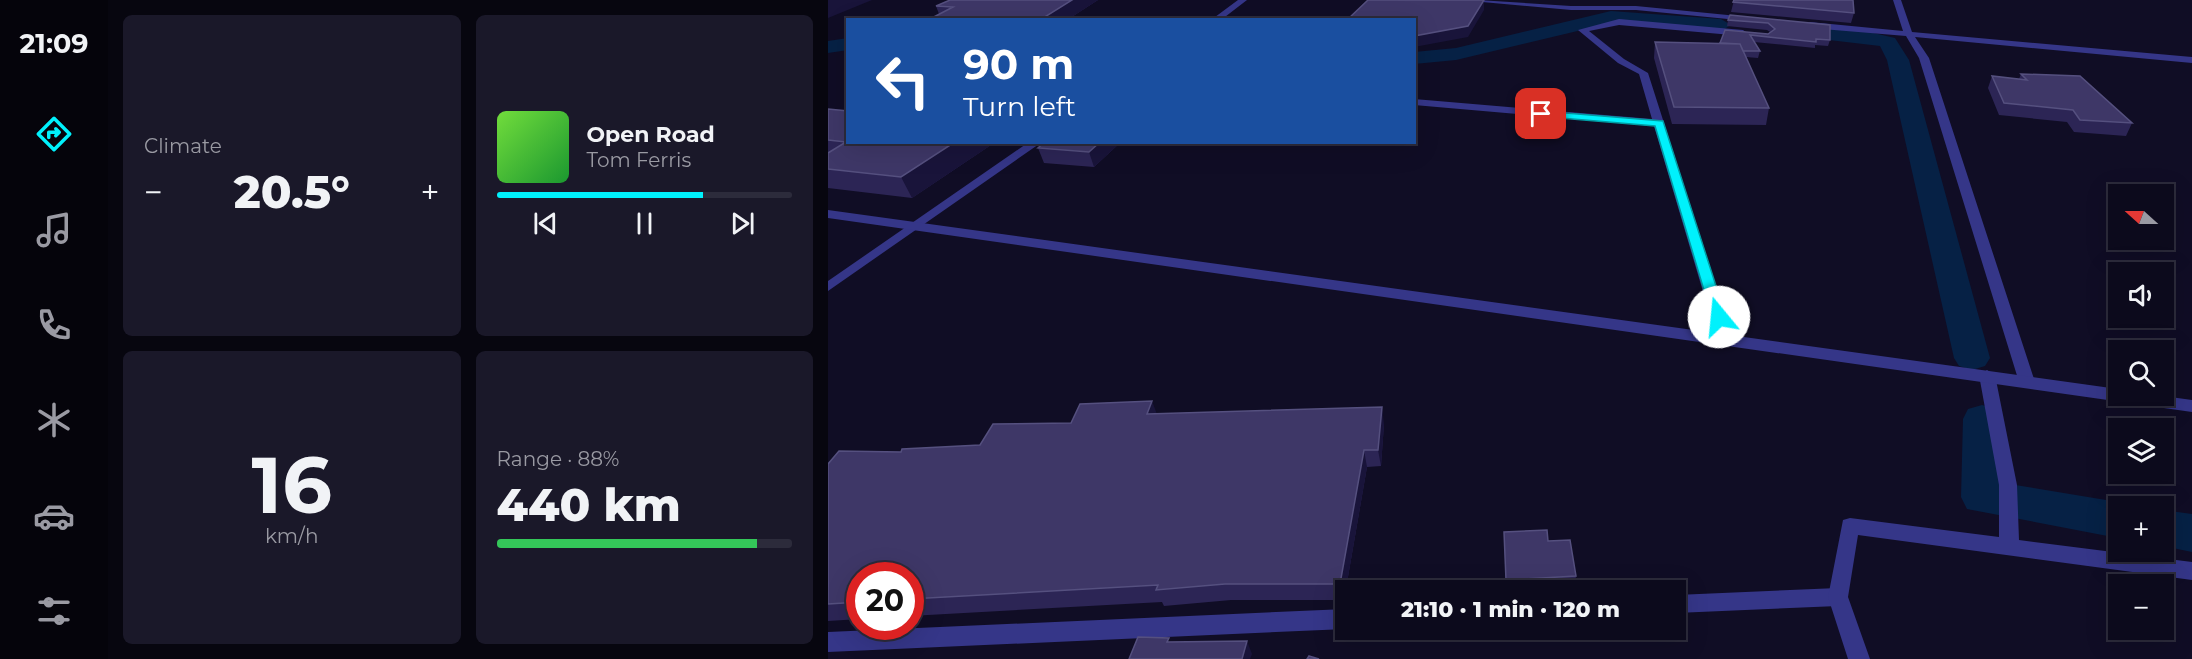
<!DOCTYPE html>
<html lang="en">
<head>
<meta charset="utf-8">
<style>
  :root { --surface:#0c0a1c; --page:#1a1829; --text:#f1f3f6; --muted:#9a9aa3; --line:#2c2b3b; --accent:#00f1fc }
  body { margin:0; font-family:Montserrat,sans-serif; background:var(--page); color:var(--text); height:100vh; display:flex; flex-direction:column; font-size:22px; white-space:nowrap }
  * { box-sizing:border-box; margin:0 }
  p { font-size:20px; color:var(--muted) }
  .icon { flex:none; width:33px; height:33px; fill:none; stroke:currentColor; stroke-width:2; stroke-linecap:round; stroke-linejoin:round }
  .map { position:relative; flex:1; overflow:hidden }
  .panel { display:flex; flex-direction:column; gap:15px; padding:15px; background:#07060f; width:720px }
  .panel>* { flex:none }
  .hud { position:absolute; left:18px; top:18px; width:570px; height:126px; border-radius:0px; box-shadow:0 6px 24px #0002,0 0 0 2px var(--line); background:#1a4fa0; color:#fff; overflow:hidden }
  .needle { width:39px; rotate:291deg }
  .buttons { position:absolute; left:1280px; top:184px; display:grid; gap:12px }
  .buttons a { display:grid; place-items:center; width:66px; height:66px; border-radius:0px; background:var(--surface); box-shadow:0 6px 24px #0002,0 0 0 2px var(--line); font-size:30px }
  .speed { position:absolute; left:18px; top:562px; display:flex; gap:12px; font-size:30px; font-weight:700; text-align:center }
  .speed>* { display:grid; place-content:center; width:78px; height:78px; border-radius:50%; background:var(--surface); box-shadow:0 6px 24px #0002,0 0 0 2px var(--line); line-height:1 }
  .speed .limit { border:9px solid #d22; background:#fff; color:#111 }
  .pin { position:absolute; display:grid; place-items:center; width:51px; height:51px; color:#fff; margin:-26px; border-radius:12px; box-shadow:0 3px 9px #0006 }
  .me { position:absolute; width:66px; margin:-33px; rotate:343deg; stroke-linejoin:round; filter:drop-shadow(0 0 4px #0008) }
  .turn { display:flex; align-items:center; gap:21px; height:126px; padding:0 18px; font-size:27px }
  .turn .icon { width:78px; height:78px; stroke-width:2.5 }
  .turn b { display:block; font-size:42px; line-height:51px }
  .big { font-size:45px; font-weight:800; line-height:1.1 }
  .panel .widget { flex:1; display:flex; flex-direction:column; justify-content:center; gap:9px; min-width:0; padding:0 21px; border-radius:9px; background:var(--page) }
  .panel .dial { align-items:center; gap:0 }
  .dial b { font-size:78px; line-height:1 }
  .song { display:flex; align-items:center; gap:18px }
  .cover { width:72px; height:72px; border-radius:9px; background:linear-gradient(135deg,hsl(100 70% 55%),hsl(130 70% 35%)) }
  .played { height:6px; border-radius:3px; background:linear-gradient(90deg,var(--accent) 70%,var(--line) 70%) }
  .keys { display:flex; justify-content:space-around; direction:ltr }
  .heat { display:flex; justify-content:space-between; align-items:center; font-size:33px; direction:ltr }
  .charge { height:9px; border-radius:4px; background:linear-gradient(90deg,#34c759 88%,var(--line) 0) }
  .panel .tiles { flex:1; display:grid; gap:15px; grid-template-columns:repeat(2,1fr) }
  .trip { position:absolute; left:507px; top:580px; width:351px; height:60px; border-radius:0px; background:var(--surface); box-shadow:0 6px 24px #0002,0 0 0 2px var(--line); font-weight:800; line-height:60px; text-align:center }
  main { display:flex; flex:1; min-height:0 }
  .tab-bar { display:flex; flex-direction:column; width:108px; justify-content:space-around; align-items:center; background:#05040b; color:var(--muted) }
  .tab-bar .icon { width:42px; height:42px }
  .tab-bar .on { color:var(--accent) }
  .tab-bar b { font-size:27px; color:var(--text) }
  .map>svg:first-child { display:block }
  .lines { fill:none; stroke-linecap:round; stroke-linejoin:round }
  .canal { fill:#062145; fill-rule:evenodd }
  .service { fill:#353688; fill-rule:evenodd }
  .minor { fill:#353688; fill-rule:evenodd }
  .tertiary { fill:#353688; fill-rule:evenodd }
  .wall { fill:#2c2555 }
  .shaded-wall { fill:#19143a }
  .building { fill:#3e3767; stroke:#55507f; stroke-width:1.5 }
  .route { fill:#00f1fc; stroke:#009da4; stroke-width:1.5 }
</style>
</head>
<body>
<main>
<nav class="tab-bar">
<b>21:09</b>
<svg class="icon on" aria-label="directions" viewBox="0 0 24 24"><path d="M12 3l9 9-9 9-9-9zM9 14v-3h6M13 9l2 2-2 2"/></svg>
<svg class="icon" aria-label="music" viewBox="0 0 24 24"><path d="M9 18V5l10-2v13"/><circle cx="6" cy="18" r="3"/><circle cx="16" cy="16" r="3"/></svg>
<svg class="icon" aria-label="phone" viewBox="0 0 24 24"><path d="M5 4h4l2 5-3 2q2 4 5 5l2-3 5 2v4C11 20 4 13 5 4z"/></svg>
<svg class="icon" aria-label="climate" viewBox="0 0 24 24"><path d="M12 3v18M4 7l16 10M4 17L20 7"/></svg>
<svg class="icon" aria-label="car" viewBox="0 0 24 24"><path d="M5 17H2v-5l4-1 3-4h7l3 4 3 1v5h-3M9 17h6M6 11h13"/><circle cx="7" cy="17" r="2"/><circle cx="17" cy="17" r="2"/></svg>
<svg class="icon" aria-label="filters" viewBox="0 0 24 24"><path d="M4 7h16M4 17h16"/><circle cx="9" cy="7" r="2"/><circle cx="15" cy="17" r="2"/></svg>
</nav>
<section class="panel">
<div class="tiles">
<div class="widget"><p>Climate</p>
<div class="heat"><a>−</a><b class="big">20.5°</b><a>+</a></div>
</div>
<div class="widget">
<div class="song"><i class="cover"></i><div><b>Open Road</b><p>Tom Ferris</p></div></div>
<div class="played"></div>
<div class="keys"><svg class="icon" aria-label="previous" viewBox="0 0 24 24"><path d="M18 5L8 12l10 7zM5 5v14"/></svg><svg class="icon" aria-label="pause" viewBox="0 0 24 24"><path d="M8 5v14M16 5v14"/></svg><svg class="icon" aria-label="next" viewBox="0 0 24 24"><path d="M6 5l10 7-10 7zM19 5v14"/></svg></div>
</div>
<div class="widget dial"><b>16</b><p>km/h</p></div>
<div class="widget"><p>Range · 88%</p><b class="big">440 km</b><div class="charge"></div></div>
</div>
</section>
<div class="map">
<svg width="1364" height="659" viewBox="0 0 1364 659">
  <rect width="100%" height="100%" fill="#100d25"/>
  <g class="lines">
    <path class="canal" d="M 783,11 L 893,19 L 903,25 L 893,31 L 783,23 L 628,60 L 586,64 L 586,52 L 628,48 Z
      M 956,24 L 1037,31 L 1067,38 L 1081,60 L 1162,358 L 1157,366 L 1144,370 L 1131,366 L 1126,358 L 1059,60 L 1052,46 L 949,34 L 946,30 Z
      M 20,38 L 20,50 L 0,53 L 0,41 Z
      M 1154,405 L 1168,409 L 1173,419 L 1175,483 L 1290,502 L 1305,507 L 1290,507 L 1290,538 L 1139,509 L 1133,497 L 1135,419 L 1140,409 Z
      M 1335,510 L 1364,514 L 1364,552 L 1335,546 Z"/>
    <path class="service" d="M 791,19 L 915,30 L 919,33 L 915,36 L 791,25 L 761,31 L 796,59 L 820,73 L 905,339 L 902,343 L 897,344 L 889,339 L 826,126 L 586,105 L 586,99 L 824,119 L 811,74 L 790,63 L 750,30 Z
      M 1010,588 L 1017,590 L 1020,597 L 1017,604 L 1010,606 L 848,613 L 848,595 Z
      M 518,609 L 518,629 L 0,652 L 0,632 Z"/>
    <path class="minor" d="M 410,0 L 419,0 L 393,20 L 383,20 Z
      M 650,0 L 743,6 L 808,6 L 920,17 L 924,19 L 920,21 L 808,10 L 743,10 L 654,2 Z
      M 1065,0 L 1073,0 L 1084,32 L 1364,57 L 1364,63 L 1087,37 L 1101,58 L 1207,382 L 1205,386 L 1193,386 L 1191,382 L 1091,58 L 1078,36 L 982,28 L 978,25 L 982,22 L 1075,31 Z
      M 201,142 L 214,142 L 0,291 L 0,281 Z
      M 1159,370 L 1167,375 L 1189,485 L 1191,540 L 1364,562 L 1364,580 L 1030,535 L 1020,597 L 1042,659 L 1020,659 L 1000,597 L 1015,520 L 1022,518 L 1171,537 L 1171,485 L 1151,375 Z"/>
    <path class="tertiary" d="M 0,210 L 1290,389 L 1290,396 L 1335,396 L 1364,400 L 1364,412 L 0,218 Z"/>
  </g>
  <path class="wall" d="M 122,0 L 270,0 L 239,20 L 111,14 L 108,6 Z
    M 906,0 L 1026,13 L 1023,23 L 903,12 Z
    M 900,20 L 1002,25 L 1002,40 L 1000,46 L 987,45 L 987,48 L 926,42 L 932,51 L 930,58 L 918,57 L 941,108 L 938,125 L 844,124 L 826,58 L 827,42 L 892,43 L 897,30 L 940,34 L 942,32 L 939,30 L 899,26 Z
    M 1193,74 L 1304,123 L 1298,136 L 1246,132 L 1239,122 L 1171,115 L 1160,88 L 1164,76 L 1191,79 Z
    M 0,109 L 163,145 L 84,198 L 0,188 Z
    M 293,142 L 266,167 L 216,163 L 210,148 Z
    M 329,413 L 556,424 L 553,466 L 539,467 L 516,600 L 403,600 L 336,606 L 334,602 L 82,616 L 82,576 L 32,576 L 32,619 L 0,621 L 0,464 L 73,452 L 152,445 L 243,423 Z
    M 676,532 L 720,541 L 748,576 L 746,591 L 678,591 Z"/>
  <path class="shaded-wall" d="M 0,0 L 44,0 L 0,18 Z
    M 244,0 L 270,0 L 239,20 L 212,20 Z
    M 656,0 L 656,10 L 640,37 L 586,47 L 586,36 Z
    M 127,142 L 162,142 L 163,145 L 84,198 L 73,177 Z
    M 272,142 L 293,142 L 266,167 L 261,152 Z
    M 324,401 L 330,417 L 319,414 Z
    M 554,407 L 556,424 L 553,466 L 550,450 Z
    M 536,450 L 539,467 L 516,600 L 512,584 Z
    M 419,641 L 424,654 L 422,659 L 414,659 Z"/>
  <path class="building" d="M 122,0 L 244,0 L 212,20 L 100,20 L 125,7 L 108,6 Z
    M 540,0 L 656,0 L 640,26 L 586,36 L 586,20 L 519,20 Z
    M 906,0 L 1025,0 L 1026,13 L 905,2 Z
    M 902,15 L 1002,25 L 1002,40 L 988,39 L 988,42 L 922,35 L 932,51 L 915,51 L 912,44 L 892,43 L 897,30 L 940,34 L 947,29 L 940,23 L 900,20 Z
    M 827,42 L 912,44 L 941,108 L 846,107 Z
    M 1193,74 L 1252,76 L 1304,123 L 1252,120 L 1245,110 L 1176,103 L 1164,76 L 1199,80 Z
    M 0,109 L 20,111 L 20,142 L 127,142 L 73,177 L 0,169 L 0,153 L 18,142 L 0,140 Z
    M 217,142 L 272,142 L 261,152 L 210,148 Z
    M 324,401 L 319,414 L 554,407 L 550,450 L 536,450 L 512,584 L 397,584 L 328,590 L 330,585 L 82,599 L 82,576 L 32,576 L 32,602 L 0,604 L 0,464 L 11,451 L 73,452 L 74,449 L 152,445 L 165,424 L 243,423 L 252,404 Z
    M 719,530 L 720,541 L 742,540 L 748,576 L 678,580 L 676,532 Z
    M 310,637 L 341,638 L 339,642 L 419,641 L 414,659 L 301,659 Z
    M 481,656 L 491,659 L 479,659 Z"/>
  <path class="route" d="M 713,111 L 835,121 L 898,317 L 896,320 L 886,320 L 884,317 L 827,126 L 709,116 L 709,112 Z"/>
</svg>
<div class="buttons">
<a><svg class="needle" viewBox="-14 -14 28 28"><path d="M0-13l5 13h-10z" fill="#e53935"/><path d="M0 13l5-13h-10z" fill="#9a9aa3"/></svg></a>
<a><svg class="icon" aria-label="sound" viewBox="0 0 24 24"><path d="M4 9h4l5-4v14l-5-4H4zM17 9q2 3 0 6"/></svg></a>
<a><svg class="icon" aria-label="search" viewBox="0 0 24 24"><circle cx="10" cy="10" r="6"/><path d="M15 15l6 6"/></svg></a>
<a><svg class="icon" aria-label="layers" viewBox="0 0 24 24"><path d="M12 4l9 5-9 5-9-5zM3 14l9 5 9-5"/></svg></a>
<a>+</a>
<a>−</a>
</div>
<div class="speed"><div class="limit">20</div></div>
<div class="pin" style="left:713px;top:114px;background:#d93025"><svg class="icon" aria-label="arrive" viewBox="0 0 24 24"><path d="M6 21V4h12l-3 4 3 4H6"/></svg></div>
<svg class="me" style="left:891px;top:317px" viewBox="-20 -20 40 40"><circle r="19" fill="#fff"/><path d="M0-13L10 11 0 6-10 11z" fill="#00f1fc"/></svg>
<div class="trip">21:10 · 1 min · 120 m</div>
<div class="hud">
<div class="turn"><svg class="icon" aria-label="left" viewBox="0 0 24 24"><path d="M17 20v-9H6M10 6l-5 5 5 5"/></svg><div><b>90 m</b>Turn left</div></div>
</div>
</div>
</main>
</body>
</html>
